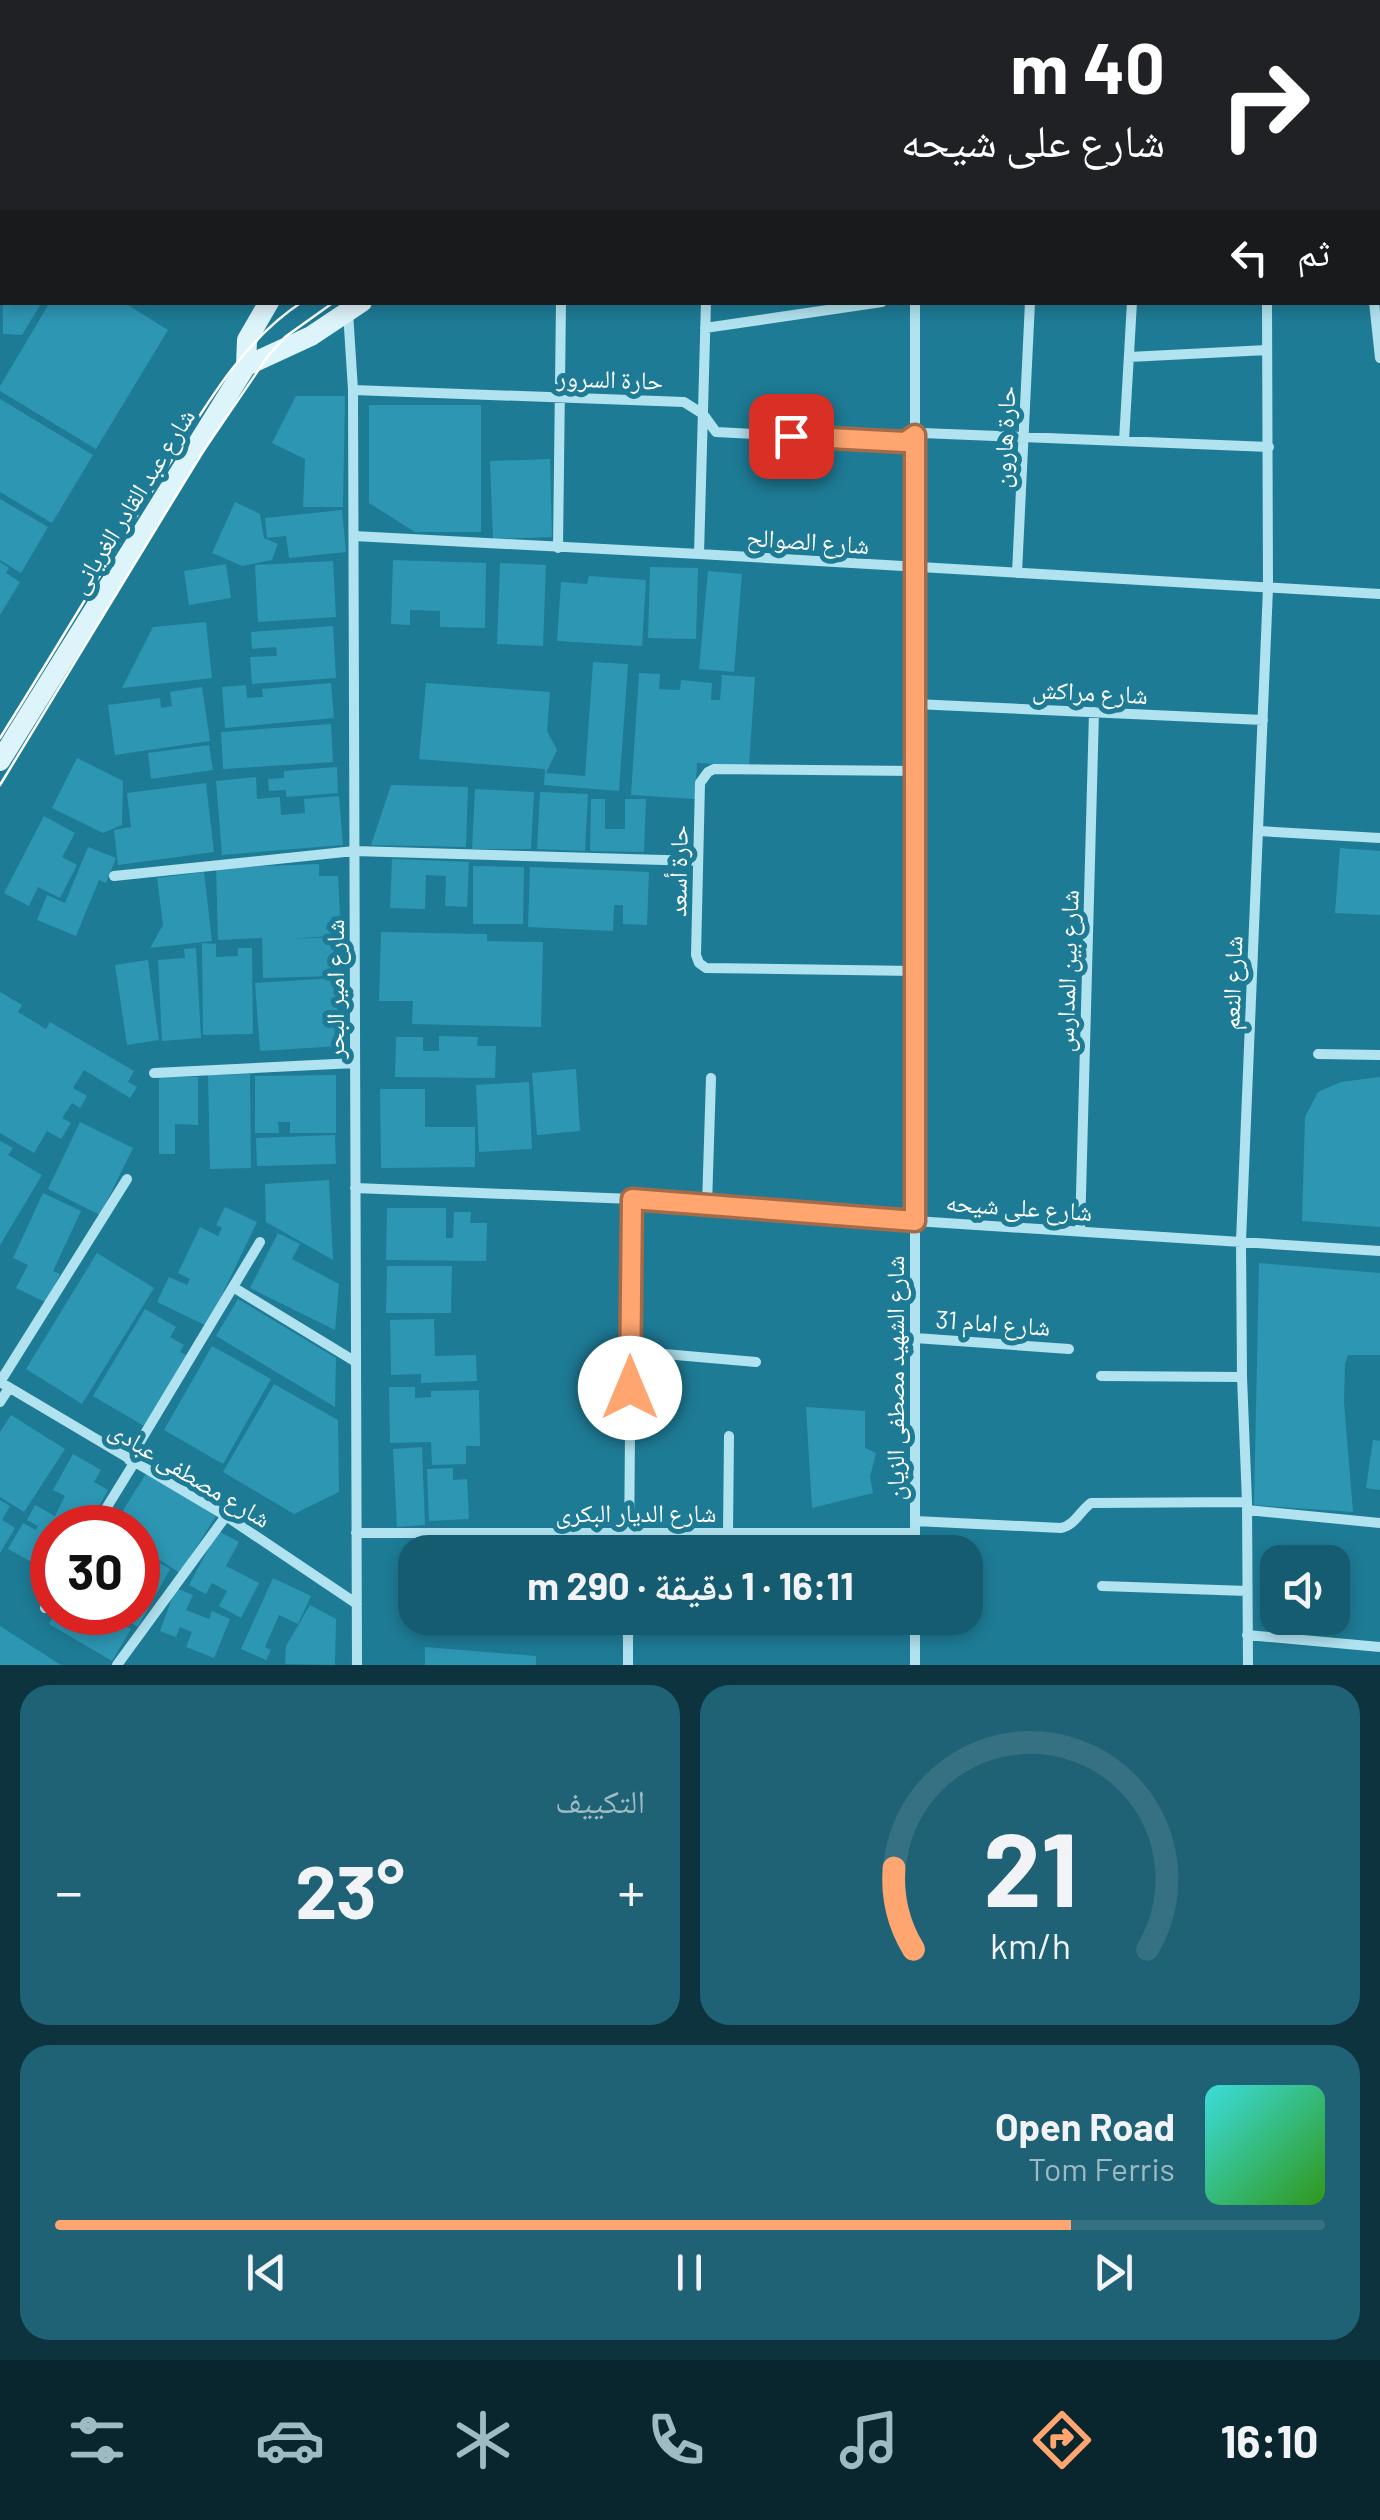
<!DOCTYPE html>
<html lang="ar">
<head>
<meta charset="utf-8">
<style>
  :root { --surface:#165c70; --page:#1f6275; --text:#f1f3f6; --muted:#9ebac3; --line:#357183; --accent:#fea570 }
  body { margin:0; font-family:Barlow,"Noto Naskh Arabic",sans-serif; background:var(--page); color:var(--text); direction:rtl; height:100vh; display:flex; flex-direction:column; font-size:38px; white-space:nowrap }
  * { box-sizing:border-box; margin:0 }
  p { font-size:32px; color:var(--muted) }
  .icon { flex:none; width:55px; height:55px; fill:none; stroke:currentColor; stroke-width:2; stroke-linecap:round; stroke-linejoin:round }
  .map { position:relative; height:1665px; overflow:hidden; direction:ltr }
  .drawer { display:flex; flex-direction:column; gap:20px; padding:20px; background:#0c333e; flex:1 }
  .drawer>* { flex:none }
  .top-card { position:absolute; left:0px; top:0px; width:1380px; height:305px; box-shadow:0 5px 15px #0003; direction:rtl; background:#202124; color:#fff; overflow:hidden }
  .controls { position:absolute; left:1260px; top:1545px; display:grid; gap:20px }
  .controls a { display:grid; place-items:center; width:90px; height:90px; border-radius:20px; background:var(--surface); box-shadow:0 5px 15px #0003; font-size:50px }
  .speed { position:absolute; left:30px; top:1505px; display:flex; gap:20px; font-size:50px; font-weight:700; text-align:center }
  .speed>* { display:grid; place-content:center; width:130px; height:130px; border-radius:50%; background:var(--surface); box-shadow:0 5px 15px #0003; line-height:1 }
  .speed .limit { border:15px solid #d22; background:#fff; color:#111 }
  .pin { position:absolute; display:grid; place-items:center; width:85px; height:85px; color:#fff; margin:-42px; border-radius:20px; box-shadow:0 5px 15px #0006 }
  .me { position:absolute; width:110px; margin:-55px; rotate:0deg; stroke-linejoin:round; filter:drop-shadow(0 0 8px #0008) }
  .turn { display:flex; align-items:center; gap:35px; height:210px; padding:0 50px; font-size:45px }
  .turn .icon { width:130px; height:130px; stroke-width:2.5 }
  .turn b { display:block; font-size:70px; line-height:85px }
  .then { display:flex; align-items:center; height:95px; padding:0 50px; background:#0003; gap:20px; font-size:38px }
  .big { font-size:75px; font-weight:700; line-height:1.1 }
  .drawer .card { flex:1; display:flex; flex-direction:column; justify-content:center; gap:15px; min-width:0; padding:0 35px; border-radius:30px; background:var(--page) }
  .drawer .dial { align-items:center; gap:0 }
  .dial svg { height:260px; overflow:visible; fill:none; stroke:var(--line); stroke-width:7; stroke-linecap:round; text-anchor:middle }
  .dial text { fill:var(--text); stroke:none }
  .song { display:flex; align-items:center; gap:30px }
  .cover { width:120px; height:120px; border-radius:15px; background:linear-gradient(135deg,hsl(180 70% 55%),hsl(110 70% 35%)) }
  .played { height:10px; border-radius:5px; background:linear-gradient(90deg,var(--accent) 80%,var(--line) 80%) }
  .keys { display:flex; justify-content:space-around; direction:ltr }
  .heat { display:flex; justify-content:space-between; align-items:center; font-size:55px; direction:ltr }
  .drawer .tiles { flex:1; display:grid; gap:20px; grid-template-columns:1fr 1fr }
  .card:last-child { grid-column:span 2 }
  .trip { position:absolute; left:398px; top:1535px; width:585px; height:100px; border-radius:30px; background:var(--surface); box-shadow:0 5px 15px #0003; font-weight:700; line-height:100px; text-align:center; direction:rtl }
  .menu { display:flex; height:160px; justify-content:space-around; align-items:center; background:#09252d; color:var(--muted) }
  .menu .icon { width:70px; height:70px }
  .menu .on { color:var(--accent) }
  .menu b { font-size:45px; color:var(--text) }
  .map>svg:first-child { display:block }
  .building { fill:#2d96b3 }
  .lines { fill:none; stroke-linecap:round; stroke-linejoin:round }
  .minor { stroke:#b1e2ef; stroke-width:10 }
  .tertiary { stroke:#b1e2ef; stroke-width:18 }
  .secondary { stroke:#def4fb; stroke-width:20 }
  .tram { stroke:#fff; stroke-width:2.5 }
  .route-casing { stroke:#a56b49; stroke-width:25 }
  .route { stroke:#fea570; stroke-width:18 }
  .labels { text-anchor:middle; stroke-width:10; stroke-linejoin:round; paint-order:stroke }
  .street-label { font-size:25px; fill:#fff; stroke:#1e7b95 }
</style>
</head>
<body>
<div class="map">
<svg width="1380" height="1665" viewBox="0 0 1380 1665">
  <rect width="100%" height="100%" fill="#1e7b95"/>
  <path class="building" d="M 3,302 L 42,302 L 22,335 L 3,334 Z
    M 50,302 L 123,302 L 168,330 L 96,449 L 0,391 L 0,386 Z
    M 296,396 L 345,396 L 343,507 L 303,507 L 305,459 L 272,443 Z
    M 0,399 L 93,455 L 52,523 L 0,492 Z
    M 369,405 L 481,405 L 481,532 L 415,532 L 369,503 Z
    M 550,459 L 552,537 L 493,539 L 490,461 Z
    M 0,499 L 48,527 L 21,573 L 0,560 Z
    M 235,502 L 260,514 L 264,538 L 278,544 L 272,560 L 242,566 L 212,553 Z
    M 342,510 L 346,552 L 289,558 L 286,536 L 267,538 L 265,518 Z
    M 393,560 L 486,563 L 485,628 L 440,627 L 440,611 L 410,610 L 410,625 L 391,624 Z
    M 333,561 L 336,617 L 258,622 L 255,565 Z
    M 0,562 L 9,568 L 6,573 L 20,582 L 0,615 Z
    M 500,563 L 546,565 L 543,646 L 497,644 Z
    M 226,564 L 231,598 L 189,605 L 184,571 Z
    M 650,567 L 698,568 L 696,639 L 648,638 Z
    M 708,571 L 742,574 L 734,672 L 699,669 Z
    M 589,576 L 646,580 L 642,646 L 557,641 L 561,582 L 587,584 Z
    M 206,622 L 212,678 L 122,688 L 153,627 Z
    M 333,626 L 336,678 L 252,684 L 250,657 L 277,656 L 276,647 L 252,649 L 251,632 Z
    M 593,662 L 628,664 L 619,791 L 544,785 L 545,769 L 419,759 L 426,683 L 550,692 L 547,731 L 557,750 L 546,773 L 585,776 Z
    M 639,673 L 660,674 L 659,689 L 680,690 L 681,680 L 712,683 L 711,700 L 720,700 L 722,675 L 755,677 L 749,766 L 697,763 L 695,799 L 631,795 Z
    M 331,683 L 334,718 L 225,728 L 222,687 L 246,685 L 247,698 L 263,697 L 262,689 Z
    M 202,687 L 210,741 L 115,755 L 108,705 L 160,698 L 161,708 L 172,706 L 170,692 Z
    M 331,724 L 333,762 L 223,769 L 221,732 Z
    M 209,745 L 213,770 L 151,779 L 148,753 Z
    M 77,758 L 123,781 L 122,825 L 103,833 L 52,808 Z
    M 337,767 L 338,793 L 286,797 L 286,790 L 269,791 L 268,779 L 284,778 L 284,771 Z
    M 256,777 L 257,799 L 280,797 L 281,815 L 305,813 L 304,799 L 339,796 L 343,845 L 222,855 L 216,781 Z
    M 206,783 L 214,852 L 118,865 L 114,830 L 131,827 L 127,793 Z
    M 391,785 L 468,787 L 466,847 L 371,845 Z
    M 475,789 L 534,792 L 531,849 L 472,849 Z
    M 540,792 L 588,794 L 585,851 L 537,849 Z
    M 591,799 L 605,799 L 605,829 L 625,829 L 625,799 L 646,799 L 644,852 L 590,851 Z
    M 44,816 L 75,833 L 62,857 L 77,865 L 60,898 L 38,887 L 29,906 L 4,893 Z
    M 88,847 L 116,858 L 106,883 L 99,880 L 76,936 L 37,920 L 47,895 L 65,903 Z
    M 1340,848 L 1380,851 L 1380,915 L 1335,913 Z
    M 392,859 L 469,862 L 467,907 L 445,906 L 446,876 L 426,875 L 425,909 L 390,908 Z
    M 319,864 L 319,876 L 338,876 L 341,935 L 290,939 L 334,937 L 335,976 L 263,978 L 262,938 L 218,940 L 216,868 Z
    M 473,866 L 524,867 L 523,924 L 473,924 Z
    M 530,867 L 649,872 L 647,925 L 623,924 L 623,905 L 614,905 L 613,931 L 528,927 Z
    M 204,872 L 212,941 L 150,948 L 163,925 L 157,878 Z
    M 381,932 L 487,934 L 487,941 L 543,942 L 541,1027 L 412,1024 L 413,1001 L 379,1001 Z
    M 202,943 L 216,944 L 216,957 L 238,956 L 238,948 L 252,948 L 253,1034 L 203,1035 Z
    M 196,948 L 201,1038 L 162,1041 L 158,960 L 185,958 L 184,949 Z
    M 148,960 L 159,1040 L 127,1045 L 115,965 Z
    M 335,978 L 340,1046 L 260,1051 L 255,983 Z
    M 0,992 L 22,1005 L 18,1012 L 46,1029 L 50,1022 L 134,1071 L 128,1082 L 137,1087 L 130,1098 L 84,1070 L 73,1088 L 87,1096 L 80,1108 L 72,1103 L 62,1118 L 71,1123 L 61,1139 L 47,1131 L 34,1153 L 0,1133 Z
    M 439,1036 L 478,1037 L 477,1046 L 496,1046 L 495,1078 L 395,1077 L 396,1037 L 423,1037 L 423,1051 L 439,1051 Z
    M 576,1069 L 580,1131 L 537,1135 L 532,1073 Z
    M 250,1074 L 251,1168 L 210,1169 L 208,1075 Z
    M 336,1075 L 336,1133 L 290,1133 L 290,1122 L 278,1122 L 279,1133 L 255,1133 L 255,1076 Z
    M 159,1077 L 198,1077 L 198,1125 L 175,1124 L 175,1154 L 159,1154 Z
    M 1380,1077 L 1380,1227 L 1302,1221 L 1305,1117 L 1318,1092 L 1341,1082 Z
    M 529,1082 L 532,1149 L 479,1152 L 476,1085 Z
    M 380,1089 L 425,1089 L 425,1127 L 475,1127 L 475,1167 L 381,1168 Z
    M 80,1122 L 133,1148 L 100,1215 L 48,1189 Z
    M 335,1135 L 336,1164 L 257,1166 L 256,1138 Z
    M 0,1141 L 13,1148 L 8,1155 L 42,1175 L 0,1245 Z
    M 329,1180 L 333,1260 L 266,1222 L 265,1184 Z
    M 43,1193 L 81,1211 L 53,1271 L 60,1274 L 47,1303 L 16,1288 L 28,1265 L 13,1258 Z
    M 225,1207 L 257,1222 L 207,1326 L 157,1302 L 169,1277 L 187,1285 L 190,1279 L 178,1273 L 200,1227 L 218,1236 L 222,1228 L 216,1225 Z
    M 387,1208 L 446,1208 L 446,1238 L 453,1238 L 454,1212 L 471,1212 L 470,1223 L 487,1223 L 486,1261 L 386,1260 Z
    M 278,1233 L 300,1244 L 292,1259 L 339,1284 L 335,1330 L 250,1288 Z
    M 97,1253 L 154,1288 L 82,1404 L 26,1369 Z
    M 1259,1263 L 1380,1273 L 1380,1355 L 1348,1355 L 1345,1364 L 1344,1402 L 1353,1512 L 1254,1505 Z
    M 387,1266 L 452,1266 L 451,1313 L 386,1313 Z
    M 238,1299 L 336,1358 L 335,1407 L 216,1336 Z
    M 145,1309 L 176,1327 L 170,1337 L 184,1345 L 180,1352 L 186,1355 L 144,1426 L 93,1396 Z
    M 434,1319 L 435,1356 L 476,1355 L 477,1381 L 421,1383 L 421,1374 L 391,1375 L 390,1320 Z
    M 212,1346 L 271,1379 L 223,1464 L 164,1430 Z
    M 274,1384 L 338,1420 L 339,1492 L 294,1514 L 223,1472 Z
    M 389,1387 L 415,1387 L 415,1398 L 431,1397 L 431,1391 L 479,1390 L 480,1446 L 466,1446 L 466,1464 L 432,1465 L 431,1442 L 390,1443 Z
    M 806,1407 L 865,1411 L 865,1448 L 876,1453 L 870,1477 L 873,1493 L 812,1508 Z
    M 11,1415 L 65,1449 L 24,1512 L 0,1497 L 0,1432 Z
    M 1373,1440 L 1380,1441 L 1380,1490 L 1366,1488 Z
    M 422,1447 L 425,1525 L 397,1527 L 393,1449 Z
    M 73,1454 L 101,1470 L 94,1482 L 108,1490 L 87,1528 L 52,1528 L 52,1573 L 8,1549 L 23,1523 L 36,1530 L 38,1526 L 27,1520 L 35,1505 L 55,1516 L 65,1496 L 53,1490 Z
    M 453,1468 L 453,1480 L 467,1479 L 469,1519 L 429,1521 L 427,1469 Z
    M 147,1472 L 216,1516 L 180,1573 L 138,1546 L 138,1528 L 112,1528 Z
    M 0,1500 L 10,1506 L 2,1520 L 15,1528 L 0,1553 Z
    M 218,1531 L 239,1542 L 226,1566 L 259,1583 L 241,1618 L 219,1606 L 227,1591 L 212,1583 L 206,1594 L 189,1585 Z
    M 138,1551 L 170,1569 L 138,1627 L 112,1612 L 138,1612 Z
    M 273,1578 L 311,1596 L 298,1624 L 279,1615 L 265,1647 L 271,1650 L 266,1660 L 241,1649 Z
    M 176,1588 L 193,1595 L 186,1610 L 209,1619 L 212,1611 L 230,1619 L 214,1658 L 186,1647 L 192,1632 L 180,1627 L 176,1637 L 160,1631 Z
    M 310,1605 L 336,1619 L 335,1665 L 285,1664 L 286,1646 Z
    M 56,1612 L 103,1612 L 131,1629 L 112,1661 L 49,1624 Z
    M 0,1626 L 61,1665 L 0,1665 Z
    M 425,1647 L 536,1656 L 536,1665 L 425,1665 Z"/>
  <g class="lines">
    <path class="minor" d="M 383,0 L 383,2
      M 1193,0 L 1193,2
      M 915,302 L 915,1552
      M 1374,302 L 1380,358
      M 348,312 L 353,390 L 357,1665
      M 705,328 L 882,302
      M 1129,357 L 1267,350
      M 353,390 L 684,402 L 703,414 L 716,432 L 905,442 L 915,435 L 922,433 L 1269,447
      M 1124,441 L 1132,302
      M 354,536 L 699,554 L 1380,594
      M 558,548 L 561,302
      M 699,554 L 706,302
      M 1017,573 L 1030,302
      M 915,704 L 1263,720
      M 1259,831 L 1380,838
      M 114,876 L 354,851 L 698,861
      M 915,971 L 706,968 L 699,963 L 696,955 L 700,783 L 708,772 L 714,769 L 915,771
      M 1318,1054 L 1380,1055
      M 154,1073 L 355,1063
      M 127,1179 L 0,1382 L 226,1516 L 357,1604
      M 355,1188 L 632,1199 L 915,1221 L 1380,1251
      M 707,1205 L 711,1078
      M 1080,1231 L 1094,712
      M 233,1287 L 356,1362
      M 915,1338 L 1069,1349
      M 630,1351 L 756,1362
      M 1101,1376 L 1242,1377
      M 0,1402 L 9,1388
      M 129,1460 L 260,1242
      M 1247,1510 L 1380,1523
      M 915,1521 L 1061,1528 C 1074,1526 1080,1511 1091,1503 L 1247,1502
      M 94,1528 L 134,1463
      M 356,1533 L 915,1533
      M 728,1533 L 729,1436
      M 629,1552 L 632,1199
      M 1102,1586 L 1247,1591
      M 45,1608 L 52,1595
      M 915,1618 L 915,1665
      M 1247,1635 L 1380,1647
      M 117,1665 L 226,1516
      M 628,1665 L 628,1618
      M 1248,1665 L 1247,1502 L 1242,1377 L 1241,1241 L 1268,588 L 1267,302"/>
    <path class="tertiary" d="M 0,248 L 2,248"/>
    <path class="secondary" d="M 695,0 L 696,2
      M 638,2 L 640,0
      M 1378,96 L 1380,96
      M 246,366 L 247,340 L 269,302
      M 0,761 L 246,366 L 311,336 L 362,302"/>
    <path class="tram" d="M 665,2 L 666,0
      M 685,2 L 686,0
      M 0,232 L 2,232
      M 0,738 C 53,654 103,569 156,485 C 198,420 236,345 302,302
      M 0,785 L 202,453 L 268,356 L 285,337 L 334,302"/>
  </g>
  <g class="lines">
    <defs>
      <path id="route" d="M 630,1388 L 632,1199 L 915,1221 L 915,435 L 905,442 L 791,436"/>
    </defs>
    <use href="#route" class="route-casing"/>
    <use href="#route" class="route"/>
  </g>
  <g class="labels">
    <g class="street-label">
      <text transform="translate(610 379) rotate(2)" y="9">حارة السرور</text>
      <text transform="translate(1004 437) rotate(-87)" y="9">حارة هارون</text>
      <text transform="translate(132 501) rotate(-58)" y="9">شارع عبد القادر الغريانى</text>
      <text transform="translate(808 541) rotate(4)" y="9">شارع الصوالح</text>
      <text transform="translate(1090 692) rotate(3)" y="9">شارع مراكش</text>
      <text transform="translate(678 871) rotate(-89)" y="9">حارة أسعد</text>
      <text transform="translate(1067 971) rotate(-88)" y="9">شارع بين المدارس</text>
      <text transform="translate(1232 983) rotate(-88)" y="9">شارع النعم</text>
      <text transform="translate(335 989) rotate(-90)" y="9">شارع امير البحر</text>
      <text transform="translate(1019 1207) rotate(4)" y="9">شارع على شيحه</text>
      <text transform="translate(993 1323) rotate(4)" y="9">شارع امام 31</text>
      <text transform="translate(895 1378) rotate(-90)" y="9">شارع الشهيد مصطفى الزيان</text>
      <text transform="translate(190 1474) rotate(31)" y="9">شارع مصطفى عبادى</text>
      <text x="636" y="1522">شارع الديار البكرى</text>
    </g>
  </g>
</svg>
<div class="controls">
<a><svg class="icon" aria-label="sound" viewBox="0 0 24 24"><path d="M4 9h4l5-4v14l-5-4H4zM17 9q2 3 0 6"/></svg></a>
</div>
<div class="speed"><div class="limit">30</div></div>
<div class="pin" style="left:791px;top:436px;background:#d93025"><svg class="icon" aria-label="arrive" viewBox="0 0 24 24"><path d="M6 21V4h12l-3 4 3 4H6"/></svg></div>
<svg class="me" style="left:630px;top:1388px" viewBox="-20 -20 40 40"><circle r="19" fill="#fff"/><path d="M0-13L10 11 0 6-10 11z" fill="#fea570"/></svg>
<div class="trip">16:11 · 1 دقيقة · 290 m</div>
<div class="top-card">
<div class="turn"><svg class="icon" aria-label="right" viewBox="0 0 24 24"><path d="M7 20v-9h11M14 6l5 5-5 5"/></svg><div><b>40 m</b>شارع على شيحه</div></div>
<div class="then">ثم<svg class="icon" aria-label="left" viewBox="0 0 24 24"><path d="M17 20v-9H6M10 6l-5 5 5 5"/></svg></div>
</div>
</div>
<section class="drawer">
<div class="tiles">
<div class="card dial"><svg viewBox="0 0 100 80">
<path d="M14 69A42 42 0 1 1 86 69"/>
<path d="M14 69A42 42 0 0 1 8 44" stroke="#fea570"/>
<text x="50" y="56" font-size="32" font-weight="700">21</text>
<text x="50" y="72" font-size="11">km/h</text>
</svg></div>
<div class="card"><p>التكييف</p>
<div class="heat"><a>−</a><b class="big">23°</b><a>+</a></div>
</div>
<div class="card">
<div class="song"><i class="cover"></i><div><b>Open Road</b><p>Tom Ferris</p></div></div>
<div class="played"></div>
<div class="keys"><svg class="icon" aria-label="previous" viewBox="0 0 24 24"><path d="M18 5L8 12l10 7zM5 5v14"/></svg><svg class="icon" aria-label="pause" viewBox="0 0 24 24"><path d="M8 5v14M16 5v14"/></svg><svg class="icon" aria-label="next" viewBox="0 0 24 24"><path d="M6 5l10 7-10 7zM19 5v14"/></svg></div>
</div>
</div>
</section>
<nav class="menu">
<b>16:10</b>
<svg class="icon on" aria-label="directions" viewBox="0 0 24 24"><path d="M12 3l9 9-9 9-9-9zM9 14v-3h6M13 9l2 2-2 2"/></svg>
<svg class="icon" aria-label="music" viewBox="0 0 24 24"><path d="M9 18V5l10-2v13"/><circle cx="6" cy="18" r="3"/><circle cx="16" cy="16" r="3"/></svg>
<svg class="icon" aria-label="phone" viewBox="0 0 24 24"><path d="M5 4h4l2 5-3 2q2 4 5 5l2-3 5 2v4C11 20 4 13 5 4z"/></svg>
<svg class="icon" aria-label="climate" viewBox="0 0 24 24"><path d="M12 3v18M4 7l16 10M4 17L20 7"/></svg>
<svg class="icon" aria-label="car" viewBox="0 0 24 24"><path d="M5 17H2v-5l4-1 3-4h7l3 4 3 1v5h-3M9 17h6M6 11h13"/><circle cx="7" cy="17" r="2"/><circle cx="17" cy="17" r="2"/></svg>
<svg class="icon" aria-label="filters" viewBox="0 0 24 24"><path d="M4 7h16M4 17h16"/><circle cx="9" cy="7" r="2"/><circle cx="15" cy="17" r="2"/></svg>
</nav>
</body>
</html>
